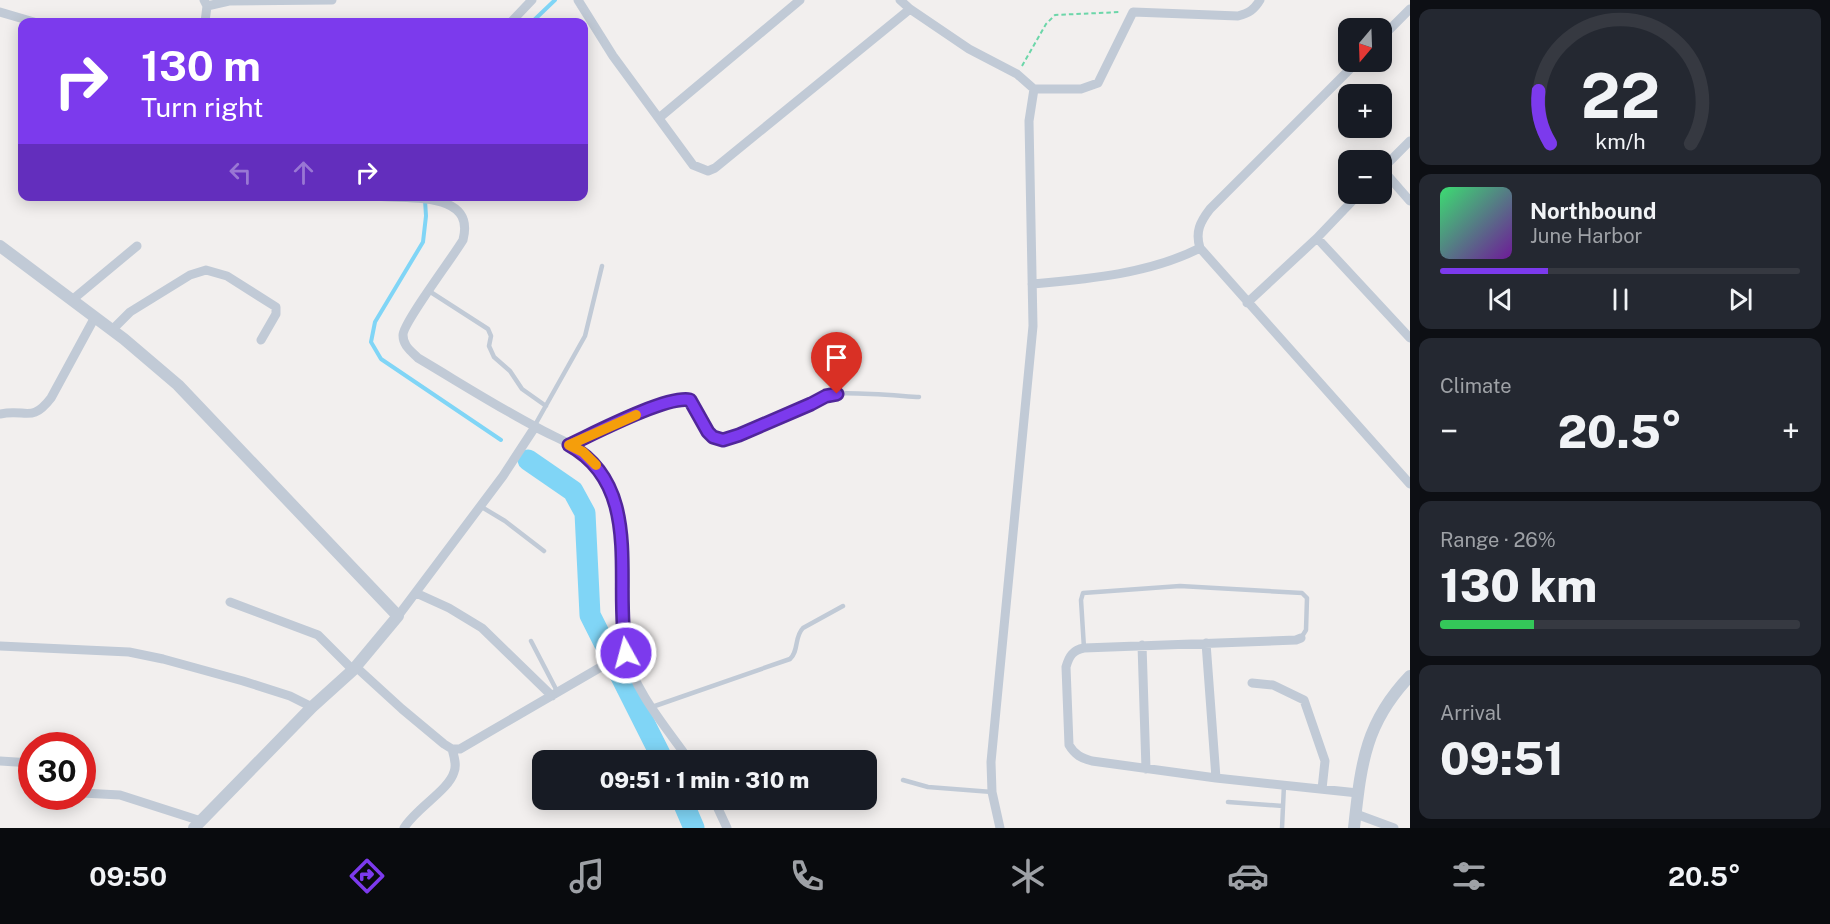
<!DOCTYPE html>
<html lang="en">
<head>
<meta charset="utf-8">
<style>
  :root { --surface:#171b24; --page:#242831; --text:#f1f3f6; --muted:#9ea1a6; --line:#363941; --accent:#7c3aed }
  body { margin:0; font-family:"Public Sans",sans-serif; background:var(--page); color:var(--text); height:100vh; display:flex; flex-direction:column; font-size:22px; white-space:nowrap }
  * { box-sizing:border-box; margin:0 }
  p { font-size:20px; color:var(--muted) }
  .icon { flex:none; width:33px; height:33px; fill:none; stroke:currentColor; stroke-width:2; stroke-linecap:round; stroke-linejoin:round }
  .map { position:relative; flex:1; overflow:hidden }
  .panel { display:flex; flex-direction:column; gap:9px; padding:9px; background:#0d0f14; width:420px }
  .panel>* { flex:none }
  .hud { position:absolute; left:18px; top:18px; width:570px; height:183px; border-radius:12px; box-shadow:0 3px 15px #0003; background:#7c3aed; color:#fff; overflow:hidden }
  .needle { width:39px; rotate:199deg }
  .fabs { position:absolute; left:1338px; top:18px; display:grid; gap:12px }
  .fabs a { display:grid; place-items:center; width:54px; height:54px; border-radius:12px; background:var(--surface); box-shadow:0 3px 15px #0003; font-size:30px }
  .speed { position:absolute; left:18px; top:732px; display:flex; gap:12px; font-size:30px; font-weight:700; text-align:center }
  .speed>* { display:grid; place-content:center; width:78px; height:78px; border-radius:50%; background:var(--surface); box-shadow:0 3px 15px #0003; line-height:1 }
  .speed .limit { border:9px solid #d22; background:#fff; color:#111 }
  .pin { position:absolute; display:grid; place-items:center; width:51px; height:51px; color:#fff; margin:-62px -26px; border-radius:50% 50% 50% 0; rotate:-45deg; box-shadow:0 0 6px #0007 }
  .pin .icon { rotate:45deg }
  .me { position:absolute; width:66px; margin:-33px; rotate:353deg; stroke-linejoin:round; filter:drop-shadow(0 0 4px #0008) }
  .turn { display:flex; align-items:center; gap:21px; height:126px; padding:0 24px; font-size:27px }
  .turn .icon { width:78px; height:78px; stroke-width:2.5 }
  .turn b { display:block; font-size:42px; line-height:51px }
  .lanes { display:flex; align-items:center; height:57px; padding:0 24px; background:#0003; justify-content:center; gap:30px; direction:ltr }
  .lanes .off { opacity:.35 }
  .big { font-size:45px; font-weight:800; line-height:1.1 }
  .panel .tile { flex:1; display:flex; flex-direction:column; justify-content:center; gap:9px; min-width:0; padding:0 21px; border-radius:12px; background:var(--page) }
  .panel .dial { align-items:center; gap:0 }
  .dial svg { height:156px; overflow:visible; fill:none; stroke:var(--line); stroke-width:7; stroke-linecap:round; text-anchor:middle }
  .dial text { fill:var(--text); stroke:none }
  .song { display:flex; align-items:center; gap:18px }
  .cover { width:72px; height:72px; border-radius:9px; background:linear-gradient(135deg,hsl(140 70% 55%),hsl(280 70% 35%)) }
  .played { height:6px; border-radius:3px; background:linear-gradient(90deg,var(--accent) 30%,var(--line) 30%) }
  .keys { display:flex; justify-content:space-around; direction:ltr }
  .heat { display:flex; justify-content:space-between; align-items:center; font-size:33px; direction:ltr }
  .charge { height:9px; border-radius:4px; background:linear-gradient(90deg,#34c759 26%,var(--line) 0) }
  .trip { position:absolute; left:532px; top:750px; width:345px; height:60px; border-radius:12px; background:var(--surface); box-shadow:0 3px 15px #0003; font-weight:800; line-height:60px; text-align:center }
  .menu { display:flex; height:96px; justify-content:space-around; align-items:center; background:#090b0e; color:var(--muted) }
  .menu .icon { width:42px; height:42px }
  .menu .current { color:var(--accent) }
  .menu b { font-size:27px; color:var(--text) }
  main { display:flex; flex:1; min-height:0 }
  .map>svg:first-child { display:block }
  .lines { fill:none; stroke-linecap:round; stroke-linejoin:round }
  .stream { stroke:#80d5f6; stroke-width:4 }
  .river { stroke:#80d5f6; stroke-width:21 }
  .path { stroke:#6cd6a9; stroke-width:2; stroke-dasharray:4.5 3; stroke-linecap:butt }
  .service { stroke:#c1cad6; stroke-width:4.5 }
  .minor { stroke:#c1cad6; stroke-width:9 }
  .tertiary { stroke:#c1cad6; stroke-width:12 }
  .route-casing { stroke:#51269a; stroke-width:15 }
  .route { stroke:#7c3aed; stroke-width:10 }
  .slow { stroke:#f59e0b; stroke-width:10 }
</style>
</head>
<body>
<main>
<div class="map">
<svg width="1410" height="828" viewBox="0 0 1410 828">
  <rect width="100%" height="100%" fill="#f2efee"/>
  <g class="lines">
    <path class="stream" d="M 532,22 L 555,0
      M 425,200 L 426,216 L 423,242 L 375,322 L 371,342 L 381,359 L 501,440"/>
    <path class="river" d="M 528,460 L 573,491 L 585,513 L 590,615 L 663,760
      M 682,800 L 694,828"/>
    <path class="path" d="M 1022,66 L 1046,24 L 1055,15 L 1121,12"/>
    <path class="service" d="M 429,291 L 488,329 L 491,336 L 489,346 L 494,357 L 510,371 L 522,389 L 546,406
      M 535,425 L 585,336 L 602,266
      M 572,444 C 595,433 668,395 690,400 C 698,411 702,432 715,438 C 734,446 805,404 826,395 C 840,390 900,396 919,397
      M 480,506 L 505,521 L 544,551
      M 531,641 L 558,693
      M 1084,648 L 1081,600 L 1083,593 L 1180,586 L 1302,593 L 1307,598 L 1306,630 L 1301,638
      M 652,707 L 790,659 C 799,651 794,637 803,628 L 843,606
      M 903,780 L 928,787 L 992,792
      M 1228,802 L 1283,806
      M 1282,828 L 1284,785"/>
    <path class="minor" d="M 204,0 L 207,6 L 205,22
      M 578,0 L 613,56 L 693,165 L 708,171 L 715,168 L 910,9
      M 900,0 L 910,9 L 969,49 L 1017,74 L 1034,89 L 1081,89 L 1098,83 L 1133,12 L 1238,16 C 1249,13 1254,10 1260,0
      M 207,6 L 229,1 L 332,0
      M 0,12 L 34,22
      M 511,22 L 532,0
      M 1382,37 L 1410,9
      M 1357,62 L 1210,209 C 1200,222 1195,232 1200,248 L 1410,484
      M 659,118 L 800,0
      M 1382,169 L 1410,201
      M 1382,169 L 1410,141
      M 378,196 C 407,200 476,190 463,240 C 453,257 403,323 403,335 C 403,346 411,351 418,358 C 457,381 496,406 536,427 C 555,438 579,445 594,462 C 639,517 610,588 625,651 C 634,691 666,727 689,760
      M 1317,238 L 1410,338
      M 1032,284 C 1088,279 1149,274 1200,248
      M 72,300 L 137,246
      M 1247,303 L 1317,238 L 1359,194
      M 112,330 L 130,312 L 190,275 L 206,270 L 227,276 L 276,307 L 276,314 L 261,340
      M 0,414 C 26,408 31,424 51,398 L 95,317
      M 416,593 L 449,608 L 482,628 L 552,696
      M 230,602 L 318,635 L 353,670
      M 398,616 L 503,476 L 535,427
      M 1301,638 L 1296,640 L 1084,648 C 1073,650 1069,656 1066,667 L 1069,745 C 1075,755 1081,758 1092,761 L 1216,778 L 1358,793
      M 1206,643 L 1216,778
      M 1142,645 L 1146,769
      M 0,646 L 129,652 L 163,659 L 243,681 L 290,696 L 312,707
      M 356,667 L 402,709 L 444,744 L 452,749 L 460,749 L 625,653
      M 1252,683 L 1273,685 L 1304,700 L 1325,761 L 1322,789
      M 0,761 L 32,763
      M 82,793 L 120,795 L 201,821
      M 714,800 L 727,828
      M 1356,814 L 1394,828
      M 404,828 C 415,809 449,790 454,772 C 457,765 454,756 452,749
      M 1000,828 L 992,792 L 991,762 L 1033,326 L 1029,121 L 1034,89"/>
    <path class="tertiary" d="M 0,246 L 124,339 L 178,385 L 398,616 L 353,670 L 312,707 L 194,828
      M 1354,828 C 1361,766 1364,724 1410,676"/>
  </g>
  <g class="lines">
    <defs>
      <path id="route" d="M 626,653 C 613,583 645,487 569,445 C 593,434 667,395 690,400 L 708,432 L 713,437 L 723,440 L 739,435 L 811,404 L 826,396 L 837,394"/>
    </defs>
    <use href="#route" class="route-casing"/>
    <use href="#route" class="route"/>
    <path class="slow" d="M 596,465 L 583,452 L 569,445 L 636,415"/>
  </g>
</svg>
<div class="fabs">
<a><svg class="needle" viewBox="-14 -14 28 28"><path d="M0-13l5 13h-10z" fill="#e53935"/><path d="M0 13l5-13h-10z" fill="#9ea1a6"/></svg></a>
<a>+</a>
<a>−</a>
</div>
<div class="speed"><div class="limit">30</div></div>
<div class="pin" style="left:837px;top:394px;background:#d93025"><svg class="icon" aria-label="arrive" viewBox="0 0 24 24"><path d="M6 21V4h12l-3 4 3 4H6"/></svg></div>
<svg class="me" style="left:626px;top:653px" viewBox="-20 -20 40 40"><circle r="17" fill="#7c3aed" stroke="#fff" stroke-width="3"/><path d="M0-11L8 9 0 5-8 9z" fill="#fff"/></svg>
<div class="trip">09:51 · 1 min · 310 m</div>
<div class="hud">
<div class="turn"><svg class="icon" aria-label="right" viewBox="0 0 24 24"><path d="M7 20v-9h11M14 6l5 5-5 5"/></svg><div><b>130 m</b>Turn right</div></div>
<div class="lanes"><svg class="icon off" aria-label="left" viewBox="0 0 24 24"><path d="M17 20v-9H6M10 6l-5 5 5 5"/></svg><svg class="icon off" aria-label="ahead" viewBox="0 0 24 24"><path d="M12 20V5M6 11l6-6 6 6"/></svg><svg class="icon" aria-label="right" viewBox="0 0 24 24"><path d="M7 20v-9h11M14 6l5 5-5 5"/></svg></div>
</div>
</div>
<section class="panel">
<div class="tile dial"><svg viewBox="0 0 100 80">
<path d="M14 69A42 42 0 1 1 86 69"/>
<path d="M14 69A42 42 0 0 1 8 42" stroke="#7c3aed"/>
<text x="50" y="56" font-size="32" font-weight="700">22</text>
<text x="50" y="72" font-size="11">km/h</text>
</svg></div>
<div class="tile">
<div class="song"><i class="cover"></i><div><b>Northbound</b><p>June Harbor</p></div></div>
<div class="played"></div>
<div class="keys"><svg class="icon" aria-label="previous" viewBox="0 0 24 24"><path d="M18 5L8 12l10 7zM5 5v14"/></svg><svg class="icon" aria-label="pause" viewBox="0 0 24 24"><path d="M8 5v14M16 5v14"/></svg><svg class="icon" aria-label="next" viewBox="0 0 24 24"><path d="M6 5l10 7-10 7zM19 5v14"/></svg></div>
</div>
<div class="tile"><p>Climate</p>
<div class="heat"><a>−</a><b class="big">20.5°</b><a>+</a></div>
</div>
<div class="tile"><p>Range · 26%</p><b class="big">130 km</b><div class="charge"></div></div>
<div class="tile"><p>Arrival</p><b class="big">09:51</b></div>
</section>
</main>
<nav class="menu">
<b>09:50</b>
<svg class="icon current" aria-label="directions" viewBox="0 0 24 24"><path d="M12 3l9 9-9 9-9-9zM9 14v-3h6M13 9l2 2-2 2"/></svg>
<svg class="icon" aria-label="music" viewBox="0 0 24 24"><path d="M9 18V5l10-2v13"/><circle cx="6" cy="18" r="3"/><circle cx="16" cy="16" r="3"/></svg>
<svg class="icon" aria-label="phone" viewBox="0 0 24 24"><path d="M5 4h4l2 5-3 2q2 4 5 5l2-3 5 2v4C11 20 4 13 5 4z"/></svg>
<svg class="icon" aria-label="climate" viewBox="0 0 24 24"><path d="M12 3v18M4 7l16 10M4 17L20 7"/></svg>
<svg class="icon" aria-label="car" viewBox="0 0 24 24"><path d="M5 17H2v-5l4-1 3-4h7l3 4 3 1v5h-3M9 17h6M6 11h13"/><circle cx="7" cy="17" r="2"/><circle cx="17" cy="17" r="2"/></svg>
<svg class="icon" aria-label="filters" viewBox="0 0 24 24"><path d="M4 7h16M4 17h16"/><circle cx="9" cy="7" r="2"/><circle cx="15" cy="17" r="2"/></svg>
<b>20.5°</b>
</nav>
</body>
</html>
